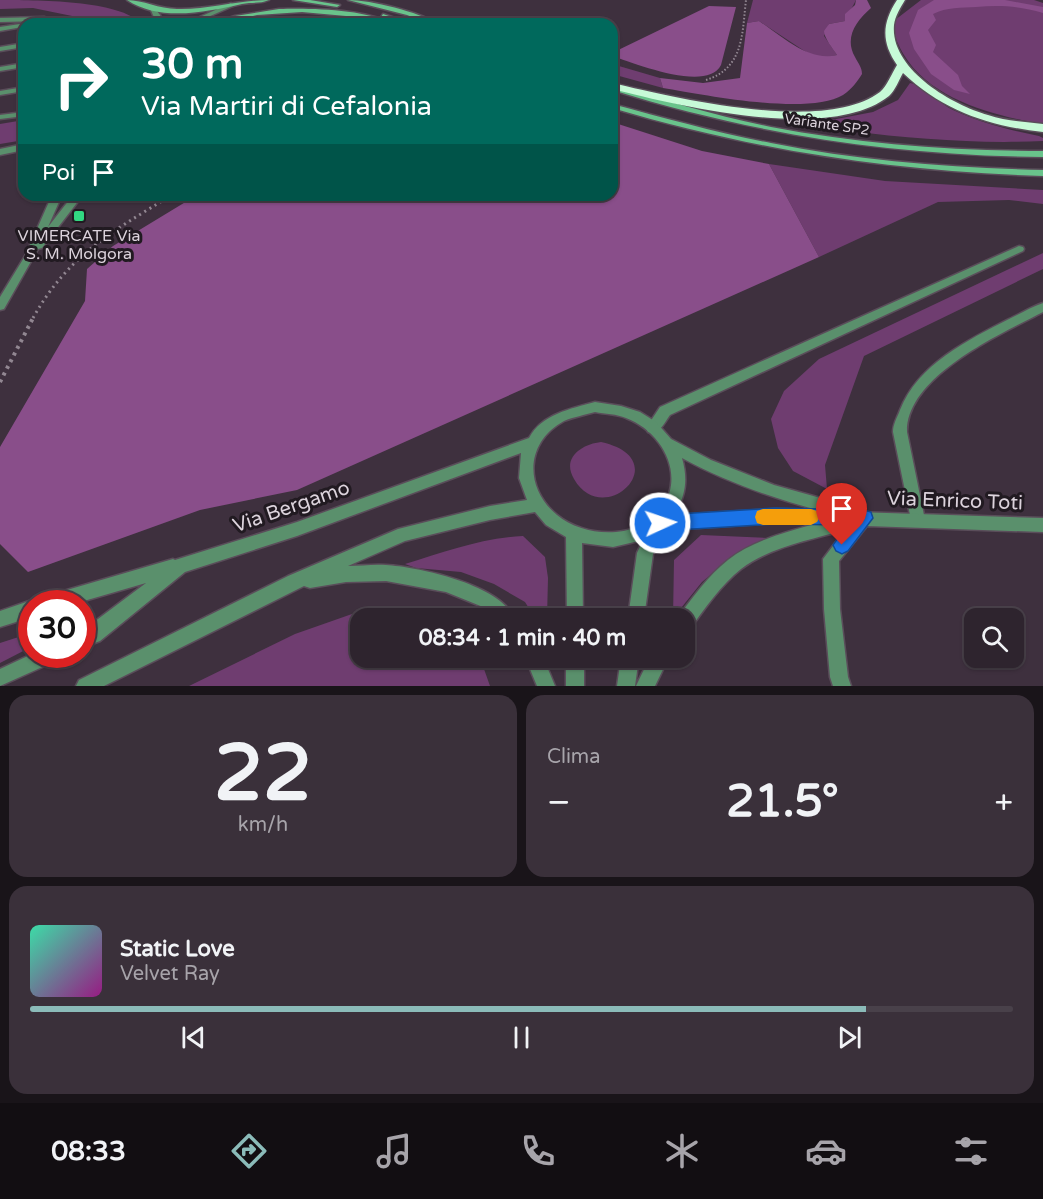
<!DOCTYPE html>
<html lang="it">
<head>
<meta charset="utf-8">
<style>
  :root { --surface:#2e242e; --page:#3a303a; --text:#f1f3f6; --muted:#a7a4aa; --line:#49414a; --accent:#8bbbb9 }
  body { margin:0; font-family:"Varela Round",sans-serif; background:var(--page); color:var(--text); height:100vh; display:flex; flex-direction:column; font-size:22px; white-space:nowrap }
  * { box-sizing:border-box; margin:0 }
  p { font-size:20px; color:var(--muted) }
  .icon { flex:none; width:33px; height:33px; fill:none; stroke:currentColor; stroke-width:2; stroke-linecap:round; stroke-linejoin:round }
  .map { position:relative; height:686px; overflow:hidden }
  .sheet { display:flex; flex-direction:column; gap:9px; padding:9px; background:#191419; flex:1 }
  .sheet>* { flex:none }
  .hud { position:absolute; left:18px; top:18px; width:600px; height:183px; border-radius:18px; box-shadow:0 2px 4px #0004,0 0 0 2px var(--line); background:#00695c; color:#fff; overflow:hidden }
  .controls { position:absolute; left:964px; top:608px; display:grid; gap:12px }
  .controls a { display:grid; place-items:center; width:60px; height:60px; border-radius:12px; background:var(--surface); box-shadow:0 2px 4px #0004,0 0 0 2px var(--line); font-size:30px }
  .speed { position:absolute; left:18px; top:590px; display:flex; gap:12px; font-size:30px; font-weight:700; text-align:center }
  .speed>* { display:grid; place-content:center; width:78px; height:78px; border-radius:50%; background:var(--surface); box-shadow:0 2px 4px #0004,0 0 0 2px var(--line); line-height:1 }
  .speed .limit { border:9px solid #d22; background:#fff; color:#111 }
  .pin { position:absolute; display:grid; place-items:center; width:51px; height:51px; color:#fff; margin:-62px -26px; border-radius:50% 50% 50% 0; rotate:-45deg; box-shadow:0 0 6px #0007 }
  .pin .icon { rotate:45deg }
  .me { position:absolute; width:66px; margin:-33px; rotate:87deg; stroke-linejoin:round; filter:drop-shadow(0 0 4px #0008) }
  .turn { display:flex; align-items:center; gap:21px; height:126px; padding:0 24px; font-size:27px }
  .turn .icon { width:78px; height:78px; stroke-width:2.5 }
  .turn b { display:block; font-size:42px; line-height:51px }
  .then { display:flex; align-items:center; height:57px; padding:0 24px; background:#0003; gap:12px; font-size:22px }
  .big { font-size:45px; font-weight:700; line-height:1.1 }
  .sheet .tile { flex:1; display:flex; flex-direction:column; justify-content:center; gap:9px; min-width:0; padding:0 21px; border-radius:18px; background:var(--page) }
  .sheet .dial { align-items:center; gap:0 }
  .dial b { font-size:78px; line-height:1 }
  .song { display:flex; align-items:center; gap:18px }
  .cover { width:72px; height:72px; border-radius:9px; background:linear-gradient(135deg,hsl(160 70% 55%),hsl(310 70% 35%)) }
  .played { height:6px; border-radius:3px; background:linear-gradient(90deg,var(--accent) 85%,var(--line) 85%) }
  .keys { display:flex; justify-content:space-around; direction:ltr }
  .heat { display:flex; justify-content:space-between; align-items:center; font-size:33px; direction:ltr }
  .sheet .tiles { flex:1; display:grid; gap:9px; grid-template-columns:1fr 1fr }
  .tile:last-child { grid-column:span 2 }
  .trip { position:absolute; left:350px; top:608px; width:345px; height:60px; border-radius:18px; background:var(--surface); box-shadow:0 2px 4px #0004,0 0 0 2px var(--line); font-weight:700; line-height:60px; text-align:center }
  .tabs { display:flex; height:96px; justify-content:space-around; align-items:center; background:#120e12; color:var(--muted) }
  .tabs .icon { width:42px; height:42px }
  .tabs .current { color:var(--accent) }
  .tabs b { font-size:27px; color:var(--text) }
  .map>svg:first-child { display:block }
  .green { fill:#6f3d70 }
  .forest { fill:#894e8a }
  .lines { fill:none; stroke-linecap:round; stroke-linejoin:round }
  .service-casing { stroke:#5a4d5a; stroke-width:3 }
  .minor-casing { stroke:#5a4d5a; stroke-width:3 }
  .tertiary-casing { stroke:#5a4d5a; stroke-width:3 }
  .secondary-casing { stroke:#5a4d5a; stroke-width:3 }
  .motorway-casing { stroke:#5a4d5a; stroke-width:3 }
  .path-far2 { stroke:#928792; stroke-width:2; stroke-dasharray:1.5 2; stroke-linecap:butt }
  .path-far1 { stroke:#928792; stroke-width:3; stroke-dasharray:2 4; stroke-linecap:butt }
  .path { stroke:#928792; stroke-width:4; stroke-dasharray:3 4.5; stroke-linecap:butt }
  .service { fill:#5a906c; fill-rule:evenodd }
  .minor { fill:#5a906c; fill-rule:evenodd }
  .tertiary { fill:#5a906c; fill-rule:evenodd }
  .secondary { fill:#69c38b; fill-rule:evenodd }
  .motorway { fill:#c7fad7; fill-rule:evenodd }
  .route { fill:#1a73e8; stroke:#114b97; stroke-width:1.5 }
  .slow { fill:#f59e0b }
  .poi-dot { fill:#32d882; stroke:#211a21; stroke-width:2 }
  .labels { text-anchor:middle; stroke-width:6; stroke-linejoin:round; paint-order:stroke }
  .far-street-label { font-size:14px; fill:#dcd3dc; stroke:#211a21 }
  .poi-label { font-size:16px; fill:#dcd3dc; stroke:#211a21 }
  .near-street-label { font-size:20px; fill:#dcd3dc; stroke:#211a21 }
</style>
</head>
<body>
<div class="map">
<svg width="1043" height="686" viewBox="0 0 1043 686">
  <rect width="100%" height="100%" fill="#3e303e"/>
  <path class="green" d="M 0,0 C 32,0 124,0 140,24 L 82,24 L 83,21 L 77,17 L 33,8 L 0,9 Z
    M 753,0 L 856,0 L 845,21 L 829,24 L 824,36 L 837,55 L 824,58 L 809,54 L 759,21 L 747,23 Z
    M 921,0 L 1034,0 L 1043,3 L 1043,124 C 995,116 931,100 904,55 C 897,43 892,33 895,20 Z
    M 284,16 L 328,17 L 362,24 L 232,24 Z
    M 612,64 L 660,78 L 663,88 L 612,74 Z
    M 910,83 C 923,85 940,104 953,110 C 981,123 1009,130 1039,136 L 1043,138 L 1043,141 C 979,144 914,139 850,131 C 838,130 819,131 810,124 L 873,112 L 898,100 Z
    M 24,120 L 24,140 L 0,144 L 0,124 Z
    M 769,164 L 885,181 L 1043,190 L 1043,204 L 1009,200 L 938,202 L 819,257 Z
    M 1043,253 L 1043,269 L 864,356 L 825,465 L 827,489 L 793,471 L 778,448 L 771,419 L 784,391 L 819,359 Z
    M 601,442 C 678,459 604,531 574,479 C 561,457 583,444 601,442 Z
    M 701,535 L 767,538 L 729,559 L 702,582 L 673,618 L 674,560 Z
    M 523,536 L 545,557 L 548,578 L 547,618 L 535,618 L 525,602 L 494,584 L 461,572 L 416,568 L 405,564 C 444,552 482,538 523,536 Z
    M 352,614 L 405,614 L 416,618 L 360,618 L 360,657 L 477,657 L 484,669 L 490,686 L 189,686 L 295,634 Z
    M 31,633 L 31,647 L 0,663 L 0,643 Z"/>
  <path class="forest" d="M 856,0 L 867,0 L 871,8 C 856,21 844,38 855,57 C 858,63 862,67 862,74 C 857,82 852,89 843,95 C 808,116 705,95 663,88 L 660,78 L 703,83 L 740,78 L 747,23 L 759,21 C 782,36 808,62 837,55 C 833,49 824,38 824,31 L 829,24 L 845,21 L 845,14 L 855,5 Z
    M 934,0 L 1005,0 L 1043,7 L 1043,13 C 1019,6 1000,5 976,7 C 961,8 947,7 933,14 L 936,20 L 928,30 L 936,45 L 933,52 L 958,75 L 962,86 L 970,94 L 954,90 L 931,74 L 914,49 L 909,33 L 918,10 Z
    M 709,6 L 736,7 L 721,65 C 707,93 634,63 612,56 L 612,53 Z
    M 612,122 L 702,151 L 769,164 L 819,257 L 297,490 L 200,510 L 28,572 L 0,544 L 0,447 L 85,301 L 87,269 L 113,246 L 197,195 L 612,195 Z"/>
  <g class="lines">
    <defs>
      <path id="service" d="M 44,17 L 67,24 L 44,21 L 0,22 L 0,18 Z
        M 20,24 L 22,25 L 22,27 L 0,31 L 0,27 Z
        M 24,43 L 24,47 L 0,51 L 0,47 Z
        M 24,63 L 24,67 L 0,71 L 0,67 Z
        M 24,87 L 24,91 L 0,95 L 0,91 Z
        M 24,112 L 24,116 L 0,119 L 0,115 Z
        M 1019,246 L 1023,247 L 1024,249 L 1023,251 L 670,415 C 664,423 659,436 648,432 L 646,428 L 660,407 Z
        M 1043,303 L 1043,312 C 1001,334 906,376 907,432 L 925,520 L 922,525 L 917,527 L 912,525 L 893,432 C 893,424 897,418 900,410 C 918,364 968,340 1009,319 C 1020,314 1031,307 1043,303 Z"/>
      <path id="minor" d="M 24,144 L 24,150 L 0,155 L 0,149 Z
        M 595,402 L 621,406 L 640,412 L 656,422 L 671,439 L 711,460 L 774,485 L 849,506 L 854,508 L 856,512 L 1043,518 L 1043,532 L 867,526 L 839,561 L 840,609 L 848,677 L 851,686 L 833,686 L 830,677 L 824,609 L 823,559 L 845,530 C 810,540 770,547 741,569 C 721,585 705,608 690,629 L 684,632 L 684,618 L 678,617 C 693,597 708,576 728,560 C 752,541 786,532 815,524 L 775,523 L 665,530 L 653,554 L 644,618 L 628,618 L 637,553 L 643,540 L 613,547 L 582,543 L 583,618 L 567,618 L 566,537 L 546,525 L 535,512 L 490,520 L 405,541 L 348,566 C 361,566 373,564 386,565 C 419,567 501,585 514,618 L 494,618 L 483,607 L 446,592 L 386,581 L 346,582 L 310,588 L 304,586 L 104,686 L 76,686 L 79,680 L 288,576 L 398,529 L 490,506 L 527,500 L 519,478 L 521,453 L 297,536 L 185,572 L 100,641 L 82,648 L 82,631 L 146,583 L 77,603 L 41,603 L 43,597 L 173,559 L 175,560 L 297,522 L 529,438 C 542,414 570,409 595,402 ZM 595,412 C 605,414 617,414 626,418 C 661,431 685,473 663,506 C 641,540 586,539 557,515 C 524,488 525,442 564,421 C 573,417 585,415 595,412 ZM 682,458 C 724,481 770,497 817,510 L 775,509 L 674,515 C 686,496 688,479 682,458 Z
        M 32,600 L 38,603 L 32,603 L 32,617 L 0,627 L 0,611 Z
        M 32,654 L 61,654 L 58,660 L 0,686 L 0,669 Z
        M 525,657 L 543,657 L 555,686 L 537,686 Z
        M 566,657 L 584,657 L 584,686 L 566,686 Z
        M 621,657 L 639,657 L 635,686 L 617,686 Z
        M 650,657 L 669,657 L 655,686 L 636,686 Z"/>
      <path id="tertiary" d="M 231,3 L 233,6 L 192,24 L 184,24 Z
        M 149,6 L 153,6 L 160,15 L 163,24 L 157,24 Z
        M 52,195 L 62,195 L 48,227 L 73,195 L 83,195 L 42,248 L 38,249 L 4,309 L 0,310 L 0,297 L 25,256 Z"/>
      <path id="secondary" d="M 127,0 C 143,0 159,9 177,9 C 208,10 238,0 269,0 C 261,4 251,2 242,4 C 206,12 160,22 127,0 Z
        M 293,0 L 310,0 L 340,5 L 337,7 Z
        M 348,0 C 371,0 419,12 438,24 L 429,24 L 407,15 Z
        M 279,9 C 311,8 365,9 393,24 L 383,24 L 346,16 L 302,12 L 257,15 L 220,24 L 210,24 L 235,16 Z
        M 383,14 L 410,23 L 411,24 L 402,24 L 381,17 Z
        M 612,86 C 665,100 717,116 771,127 C 861,144 951,151 1043,151 L 1043,157 C 890,155 758,135 612,90 Z
        M 612,104 C 665,118 717,133 771,143 C 861,161 952,168 1043,170 L 1043,176 C 891,171 758,151 612,108 Z"/>
      <path id="motorway" d="M 897,0 L 905,0 C 901,7 895,16 894,25 C 890,69 952,105 988,115 C 1006,121 1025,122 1043,124 L 1043,132 C 989,126 943,111 903,73 C 899,80 895,91 889,96 C 830,143 680,106 612,89 L 612,83 C 677,98 824,134 880,92 C 887,86 892,73 897,65 C 881,42 882,23 897,0 Z"/>
    </defs>
    <use href="#service" class="service-casing"/>
    <use href="#minor" class="minor-casing"/>
    <use href="#tertiary" class="tertiary-casing"/>
    <use href="#secondary" class="secondary-casing"/>
    <use href="#motorway" class="motorway-casing"/>
    <path class="path-far2" d="M 465,24 L 480,19 L 502,24
      M 706,80 C 744,68 742,34 746,0"/>
    <path class="path-far1" d="M 33,318 C 68,255 113,231 172,195"/>
    <path class="path" d="M 0,382 L 34,316"/>
    <use href="#service" class="service"/>
    <use href="#minor" class="minor"/>
    <use href="#tertiary" class="tertiary"/>
    <use href="#secondary" class="secondary"/>
    <use href="#motorway" class="motorway"/>
  </g>
  <path class="route" d="M 775,508 L 864,510 L 871,512 L 873,518 L 848,551 L 842,554 L 836,551 L 833,545 L 847,525 L 775,524 L 660,531 L 653,528 L 651,523 L 653,517 L 660,515 Z"/>
  <path class="slow" d="M 763,509 L 811,509 L 817,511 L 820,517 L 817,522 L 811,525 L 763,525 L 757,523 L 755,517 L 757,511 Z"/>
  <rect class="poi-dot" x="73" y="210" width="12" height="12" rx="3"/>
  <g class="labels">
    <g class="far-street-label">
      <text transform="translate(827 124) rotate(8)" y="5">Variante SP2</text>
    </g>
    <g class="poi-label">
      <text x="79" y="241">VIMERCATE Via<tspan x="79" dy="18">S. M. Molgora</tspan></text>
    </g>
    <g class="near-street-label">
      <text transform="translate(955 500) rotate(2)" y="7">Via Enrico Toti</text>
      <text transform="translate(291 506) rotate(-19)" y="7">Via Bergamo</text>
    </g>
  </g>
</svg>
<div class="controls">
<a><svg class="icon" aria-label="search" viewBox="0 0 24 24"><circle cx="10" cy="10" r="6"/><path d="M15 15l6 6"/></svg></a>
</div>
<div class="speed"><div class="limit">30</div></div>
<div class="pin" style="left:842px;top:545px;background:#d93025"><svg class="icon" aria-label="arrive" viewBox="0 0 24 24"><path d="M6 21V4h12l-3 4 3 4H6"/></svg></div>
<svg class="me" style="left:660px;top:523px" viewBox="-20 -20 40 40"><circle r="17" fill="#1a73e8" stroke="#fff" stroke-width="3"/><path d="M0-11L8 9 0 5-8 9z" fill="#fff"/></svg>
<div class="trip">08:34 · 1 min · 40 m</div>
<div class="hud">
<div class="turn"><svg class="icon" aria-label="right" viewBox="0 0 24 24"><path d="M7 20v-9h11M14 6l5 5-5 5"/></svg><div><b>30 m</b>Via Martiri di Cefalonia</div></div>
<div class="then">Poi<svg class="icon" aria-label="arrive" viewBox="0 0 24 24"><path d="M6 21V4h12l-3 4 3 4H6"/></svg></div>
</div>
</div>
<section class="sheet">
<div class="tiles">
<div class="tile dial"><b>22</b><p>km/h</p></div>
<div class="tile"><p>Clima</p>
<div class="heat"><a>−</a><b class="big">21.5°</b><a>+</a></div>
</div>
<div class="tile">
<div class="song"><i class="cover"></i><div><b>Static Love</b><p>Velvet Ray</p></div></div>
<div class="played"></div>
<div class="keys"><svg class="icon" aria-label="previous" viewBox="0 0 24 24"><path d="M18 5L8 12l10 7zM5 5v14"/></svg><svg class="icon" aria-label="pause" viewBox="0 0 24 24"><path d="M8 5v14M16 5v14"/></svg><svg class="icon" aria-label="next" viewBox="0 0 24 24"><path d="M6 5l10 7-10 7zM19 5v14"/></svg></div>
</div>
</div>
</section>
<nav class="tabs">
<b>08:33</b>
<svg class="icon current" aria-label="directions" viewBox="0 0 24 24"><path d="M12 3l9 9-9 9-9-9zM9 14v-3h6M13 9l2 2-2 2"/></svg>
<svg class="icon" aria-label="music" viewBox="0 0 24 24"><path d="M9 18V5l10-2v13"/><circle cx="6" cy="18" r="3"/><circle cx="16" cy="16" r="3"/></svg>
<svg class="icon" aria-label="phone" viewBox="0 0 24 24"><path d="M5 4h4l2 5-3 2q2 4 5 5l2-3 5 2v4C11 20 4 13 5 4z"/></svg>
<svg class="icon" aria-label="climate" viewBox="0 0 24 24"><path d="M12 3v18M4 7l16 10M4 17L20 7"/></svg>
<svg class="icon" aria-label="car" viewBox="0 0 24 24"><path d="M5 17H2v-5l4-1 3-4h7l3 4 3 1v5h-3M9 17h6M6 11h13"/><circle cx="7" cy="17" r="2"/><circle cx="17" cy="17" r="2"/></svg>
<svg class="icon" aria-label="filters" viewBox="0 0 24 24"><path d="M4 7h16M4 17h16"/><circle cx="9" cy="7" r="2"/><circle cx="15" cy="17" r="2"/></svg>
</nav>
</body>
</html>
